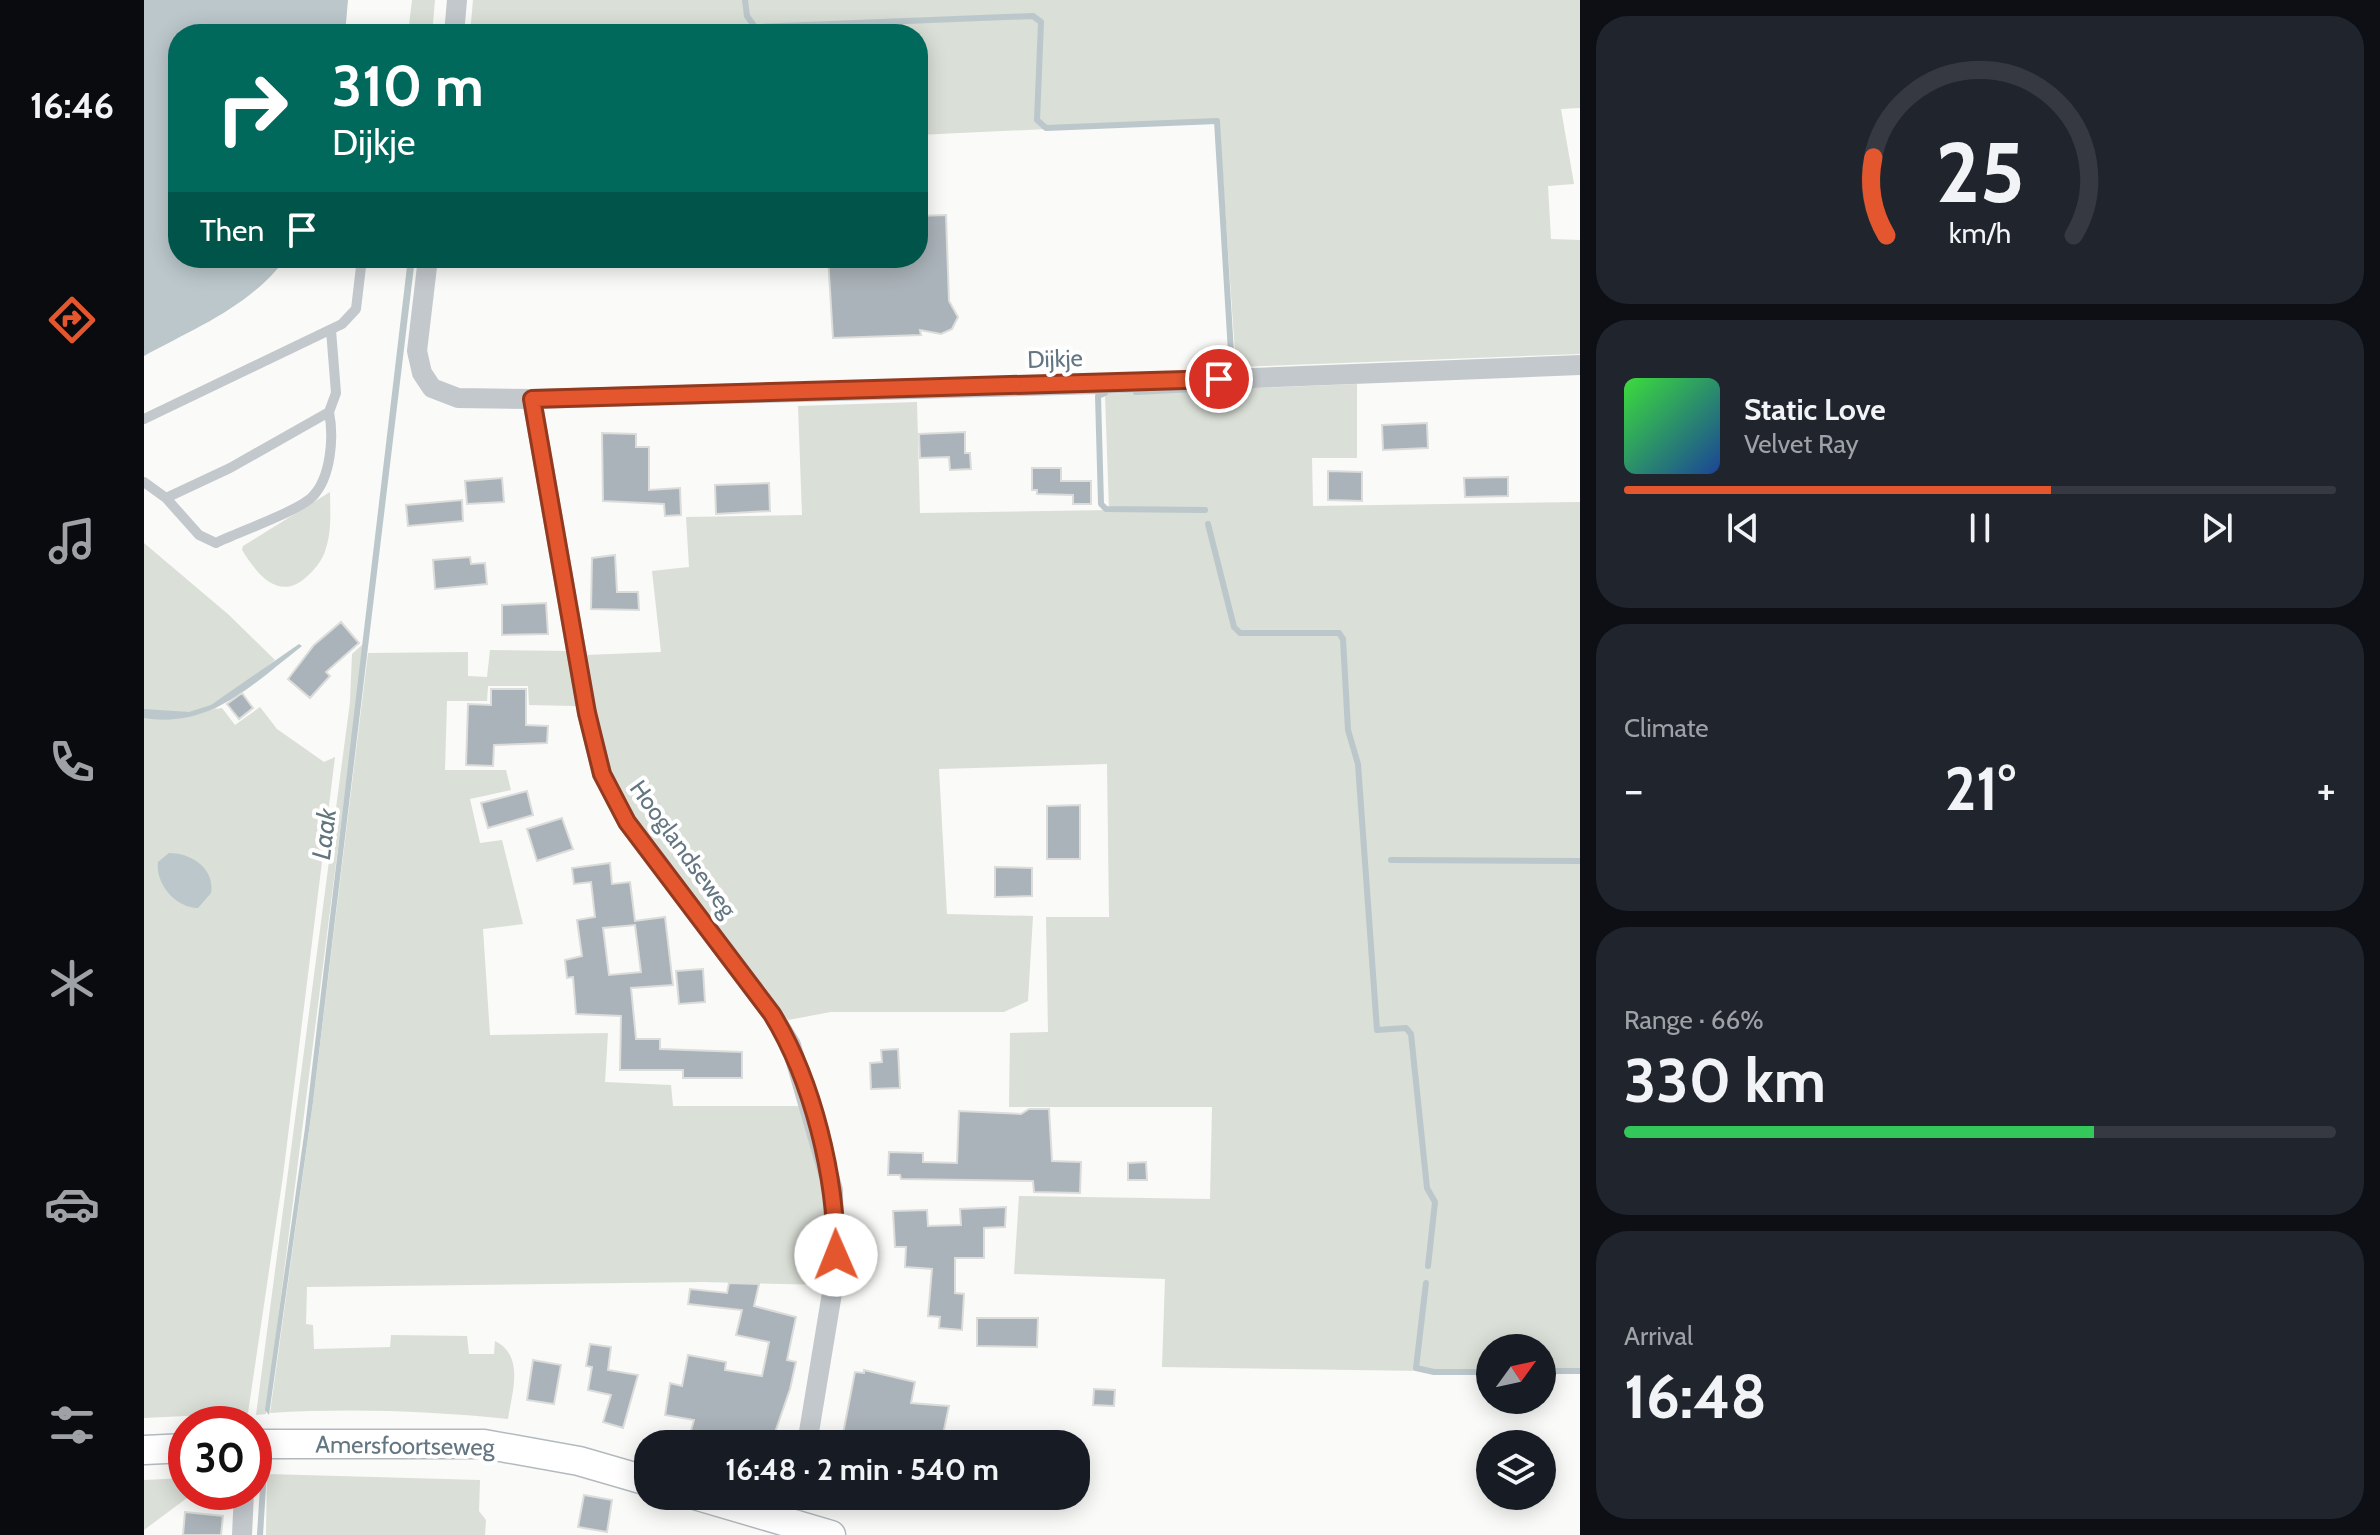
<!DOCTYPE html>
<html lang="en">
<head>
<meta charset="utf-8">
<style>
  :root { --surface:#171b24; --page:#20242c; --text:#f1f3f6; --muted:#9ea1a6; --line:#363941; --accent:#e4572e }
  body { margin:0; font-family:Cabin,sans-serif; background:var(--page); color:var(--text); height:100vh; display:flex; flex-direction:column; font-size:30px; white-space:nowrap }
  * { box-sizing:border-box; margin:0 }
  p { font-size:26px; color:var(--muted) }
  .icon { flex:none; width:44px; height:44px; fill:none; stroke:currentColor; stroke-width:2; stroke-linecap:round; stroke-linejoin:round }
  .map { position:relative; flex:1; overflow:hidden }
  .drawer { display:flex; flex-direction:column; gap:16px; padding:16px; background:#0d0f14; width:800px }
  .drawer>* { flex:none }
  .banner { position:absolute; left:24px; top:24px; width:760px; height:244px; border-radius:32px; box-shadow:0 4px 20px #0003; background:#00695c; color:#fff; overflow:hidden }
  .needle { width:52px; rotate:57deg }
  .tools { position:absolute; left:1332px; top:1334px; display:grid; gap:16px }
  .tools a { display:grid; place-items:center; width:80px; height:80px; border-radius:50%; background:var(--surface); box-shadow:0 4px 20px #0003; font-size:40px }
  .speed { position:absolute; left:24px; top:1406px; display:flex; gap:16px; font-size:40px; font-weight:700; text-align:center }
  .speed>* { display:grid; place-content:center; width:104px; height:104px; border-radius:50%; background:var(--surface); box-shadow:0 4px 20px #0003; line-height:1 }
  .speed .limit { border:12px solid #d22; background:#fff; color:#111 }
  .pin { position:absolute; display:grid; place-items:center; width:68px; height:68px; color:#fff; margin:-34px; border:4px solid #fff; border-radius:50%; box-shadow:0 2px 8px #0007 }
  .me { position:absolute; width:88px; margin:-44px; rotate:359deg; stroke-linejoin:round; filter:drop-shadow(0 0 6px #0008) }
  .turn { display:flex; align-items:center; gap:28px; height:168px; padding:0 32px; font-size:36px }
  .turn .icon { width:104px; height:104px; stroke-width:2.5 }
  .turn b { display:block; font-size:56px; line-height:68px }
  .then { display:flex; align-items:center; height:76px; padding:0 32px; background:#0003; gap:16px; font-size:30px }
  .big { font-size:60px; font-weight:700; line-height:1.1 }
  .drawer .tile { flex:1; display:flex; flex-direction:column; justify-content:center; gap:12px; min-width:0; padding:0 28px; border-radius:32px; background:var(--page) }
  .drawer .dial { align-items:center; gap:0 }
  .dial svg { height:208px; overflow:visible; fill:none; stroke:var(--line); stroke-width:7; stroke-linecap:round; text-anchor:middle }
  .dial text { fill:var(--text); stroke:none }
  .song { display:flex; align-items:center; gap:24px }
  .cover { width:96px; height:96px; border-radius:12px; background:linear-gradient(135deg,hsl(120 70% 55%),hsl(220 70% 35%)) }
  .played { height:8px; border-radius:4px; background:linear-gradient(90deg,var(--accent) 60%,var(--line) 60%) }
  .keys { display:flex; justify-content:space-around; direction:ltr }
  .heat { display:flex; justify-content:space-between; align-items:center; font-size:44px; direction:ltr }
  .charge { height:12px; border-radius:6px; background:linear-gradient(90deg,#34c759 66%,var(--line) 0) }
  .trip { position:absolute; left:490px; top:1430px; width:456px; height:80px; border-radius:32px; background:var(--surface); box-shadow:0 4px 20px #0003; font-weight:700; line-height:80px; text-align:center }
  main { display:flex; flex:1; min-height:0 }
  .tab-bar { display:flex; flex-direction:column; width:144px; justify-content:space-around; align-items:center; background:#090b0e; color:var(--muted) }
  .tab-bar .icon { width:56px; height:56px }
  .tab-bar .selected { color:var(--accent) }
  .tab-bar b { font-size:36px; color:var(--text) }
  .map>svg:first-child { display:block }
  .green { fill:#dadfd7 }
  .water { fill:#bbc7cb }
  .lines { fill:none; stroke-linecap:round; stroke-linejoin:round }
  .stream { stroke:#bbc7cb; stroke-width:6 }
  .building { fill:#aab3b9; stroke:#dcdcda; stroke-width:2; fill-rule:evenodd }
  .secondary-casing { stroke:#b3babf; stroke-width:31 }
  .service { stroke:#c3c8cc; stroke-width:10 }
  .minor { stroke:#c3c8cc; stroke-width:20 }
  .secondary { stroke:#fff; stroke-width:28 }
  .route-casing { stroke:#94391e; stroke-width:20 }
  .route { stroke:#e4572e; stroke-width:14 }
  .labels { text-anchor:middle; stroke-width:8; stroke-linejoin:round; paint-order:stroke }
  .street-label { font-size:24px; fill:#657683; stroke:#fff }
  .water-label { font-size:26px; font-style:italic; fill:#60757c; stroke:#fff }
</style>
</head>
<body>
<main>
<nav class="tab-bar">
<b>16:46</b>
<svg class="icon selected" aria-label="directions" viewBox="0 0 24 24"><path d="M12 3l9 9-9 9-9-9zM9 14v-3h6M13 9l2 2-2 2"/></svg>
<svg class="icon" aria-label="music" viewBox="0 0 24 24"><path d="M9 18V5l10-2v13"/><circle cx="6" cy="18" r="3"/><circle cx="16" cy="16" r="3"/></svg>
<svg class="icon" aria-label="phone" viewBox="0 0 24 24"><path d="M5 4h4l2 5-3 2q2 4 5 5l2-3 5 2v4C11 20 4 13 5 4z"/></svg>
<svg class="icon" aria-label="climate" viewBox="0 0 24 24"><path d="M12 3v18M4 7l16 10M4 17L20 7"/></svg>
<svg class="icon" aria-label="car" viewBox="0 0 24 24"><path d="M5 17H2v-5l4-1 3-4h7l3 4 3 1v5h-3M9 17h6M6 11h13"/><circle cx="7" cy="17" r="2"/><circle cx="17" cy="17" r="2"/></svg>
<svg class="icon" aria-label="filters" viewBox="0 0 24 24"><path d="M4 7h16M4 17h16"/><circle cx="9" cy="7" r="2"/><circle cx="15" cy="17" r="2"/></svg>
</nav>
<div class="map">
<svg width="1436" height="1535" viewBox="0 0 1436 1535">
  <rect width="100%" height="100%" fill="#fafaf8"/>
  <path class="green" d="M 268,0 L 291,0 L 288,34 L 264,34 Z
    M 329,0 L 1436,0 L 1436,108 L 1417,109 L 1430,184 L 1404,186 L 1407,239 L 1436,240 L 1436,354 L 1092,367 L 1075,121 L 774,135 L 774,34 L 617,34 L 616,28 L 604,28 L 503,34 L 326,34 Z
    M 1213,384 L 1213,458 L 1168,458 L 1169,506 L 1436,502 L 1436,1370 L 1398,1371 L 1398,1348 L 1346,1348 L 1346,1372 L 1018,1367 L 1021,1279 L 870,1274 L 875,1196 L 1066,1199 L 1068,1107 L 865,1107 L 866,1033 L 904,1032 L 902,917 L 965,917 L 963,764 L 795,769 L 803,914 L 889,916 L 884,1001 L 860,1012 L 687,1012 L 644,1020 L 492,820 L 466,770 L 455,734 L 441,655 L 517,652 L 508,571 L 545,567 L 542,517 L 658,515 L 654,406 L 773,402 L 776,513 L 965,510 L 961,394 Z
    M 186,492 C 186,510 188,530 182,548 C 179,560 170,571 160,579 C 133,601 112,572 98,550 L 99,546 Z
    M 0,543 L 85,615 L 131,660 L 71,709 L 78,708 L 91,725 L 116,707 L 133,729 L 180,762 L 191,757 L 139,1176 L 104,1413 L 0,1418 Z
    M 220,643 L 122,1414 L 112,1415 L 206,702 L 208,654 Z
    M 346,650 L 424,651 L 432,706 L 385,705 L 384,686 L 344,686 L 343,701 L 303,701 L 301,770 L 362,770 L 367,790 L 326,799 L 336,843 L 358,840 L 379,924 L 339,929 L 346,1035 L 464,1033 L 461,1082 L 527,1085 L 529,1106 L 658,1106 L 680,1188 L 682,1285 L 560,1282 L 163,1287 L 162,1324 L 169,1325 L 170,1349 L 246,1347 L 247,1335 L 323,1336 L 325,1354 L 350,1354 L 351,1341 C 381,1356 368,1392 364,1419 C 284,1411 207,1408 126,1413 L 169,1102 L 224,653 L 324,652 L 324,676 L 343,677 Z
    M 123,1474 L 336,1480 L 335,1511 L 342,1520 L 341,1535 L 122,1535 Z
    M 42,1478 L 42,1492 L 51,1492 L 0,1530 L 0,1480 Z"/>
  <path class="water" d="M 0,0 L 204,0 L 201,34 L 34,34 L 34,258 L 142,258 C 107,306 51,328 0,356 Z
    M 264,258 L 271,258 L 169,1102 L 125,1415 L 121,1410 L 161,1128 Z
    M 155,644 L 158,646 C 109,684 67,729 0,718 L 0,709 L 45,712 L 67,705 Z
    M 25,853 C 47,853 71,868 67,893 L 54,908 C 32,908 11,884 14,862 Z"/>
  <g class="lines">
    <path class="stream" d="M 601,0 L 603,16 L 611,27 L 889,16 L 897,22 L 893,120 L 902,128 L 1073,121 L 1088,369
      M 992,392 L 1089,387
      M 961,393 L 954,396 L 957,504 L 962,509 L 1061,510
      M 1064,524 L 1090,627 L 1096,633 L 1195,633 L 1199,639 L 1204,730 L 1214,764 L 1233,1030 L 1262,1028 L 1267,1034 L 1283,1188 L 1291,1202 L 1284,1266
      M 1247,860 L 1436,861
      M 1282,1283 L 1272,1368 L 1290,1372 L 1346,1372
      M 1398,1371 L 1436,1371
      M 116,1535 L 120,1470"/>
  </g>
  <path class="building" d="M 802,215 L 805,301 L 814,317 L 808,329 L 797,334 L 776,330 L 777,335 L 689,338 L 684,258 L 774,258 L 774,216 Z
    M 1283,423 L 1284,448 L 1239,450 L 1238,425 Z
    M 821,432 L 821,453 L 826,453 L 827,469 L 806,470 L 805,457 L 776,458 L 775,434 Z
    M 458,433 L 492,434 L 492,447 L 505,447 L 505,490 L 536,488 L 537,515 L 521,516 L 520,504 L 459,501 Z
    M 888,468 L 917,468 L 917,481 L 947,481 L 947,504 L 929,504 L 929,495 L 893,494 L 893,490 L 888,490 Z
    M 1184,471 L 1218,472 L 1218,501 L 1184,500 Z
    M 1364,477 L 1364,496 L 1321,497 L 1320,478 Z
    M 358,478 L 360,502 L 323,504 L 321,481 Z
    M 625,483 L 626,511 L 572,514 L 571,485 Z
    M 318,500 L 319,521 L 264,526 L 262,505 Z
    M 471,555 L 473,592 L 494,592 L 495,610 L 447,609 L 448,558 Z
    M 326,557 L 327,564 L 341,563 L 343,584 L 291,589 L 289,560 Z
    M 402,603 L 404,634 L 358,635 L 358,605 Z
    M 197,622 L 215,643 L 182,672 L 186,676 L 166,698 L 144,679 L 170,645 Z
    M 347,689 L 382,689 L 382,725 L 404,726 L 403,743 L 350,745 L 349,766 L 322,765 L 324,704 L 347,705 Z
    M 98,693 L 109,708 L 95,719 L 83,704 Z
    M 383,791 L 389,815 L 344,828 L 337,803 Z
    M 936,805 L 936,859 L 903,859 L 903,806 Z
    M 418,818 L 429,849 L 393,861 L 383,829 Z
    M 466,863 L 468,884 L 486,882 L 491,921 L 521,917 L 529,985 L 487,988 L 492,1039 L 516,1039 L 516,1049 L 598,1052 L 598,1078 L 539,1078 L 539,1070 L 476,1070 L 477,1016 L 432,1014 L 429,977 L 423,978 L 421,960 L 438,956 L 433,920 L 451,917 L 447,882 L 430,884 L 428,868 ZM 491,925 L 497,972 L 465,975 L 459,928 Z
    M 851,867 L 888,868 L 888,896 L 851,897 Z
    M 559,969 L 561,1002 L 535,1004 L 532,971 Z
    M 754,1049 L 756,1088 L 727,1089 L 726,1063 L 738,1062 L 737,1050 Z
    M 885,1109 L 905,1109 L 908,1161 L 937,1162 L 936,1193 L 890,1192 L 889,1181 L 757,1179 L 756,1175 L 744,1175 L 745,1152 L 779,1153 L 779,1162 L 813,1163 L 815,1111 L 877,1114 Z
    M 1002,1162 L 1003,1180 L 984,1180 L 984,1163 Z
    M 862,1207 L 861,1227 L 840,1228 L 840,1258 L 811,1258 L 811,1293 L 820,1294 L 818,1330 L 795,1328 L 796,1317 L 784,1316 L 788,1269 L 761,1267 L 762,1247 L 751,1247 L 749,1211 L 783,1210 L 784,1226 L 817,1225 L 816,1209 Z
    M 585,1283 L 615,1284 L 610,1306 L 652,1317 L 643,1360 L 652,1362 L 646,1389 L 627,1444 L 612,1444 L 572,1432 L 568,1444 L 543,1444 L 550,1420 L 521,1415 L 526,1383 L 538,1386 L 544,1355 L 582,1362 L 581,1370 L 618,1376 L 625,1342 L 592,1335 L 598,1310 L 544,1304 L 546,1289 L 583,1293 Z
    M 833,1318 L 894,1318 L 893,1347 L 833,1346 Z
    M 446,1344 L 467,1347 L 464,1370 L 494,1375 L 479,1428 L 459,1422 L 467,1395 L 444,1390 L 448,1367 L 442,1366 Z
    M 389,1360 L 417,1365 L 410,1404 L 383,1400 Z
    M 720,1370 L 771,1382 L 767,1403 L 805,1406 L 797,1444 L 697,1444 L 711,1372 L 720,1373 Z
    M 950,1389 L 971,1390 L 970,1406 L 949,1405 Z
    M 440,1495 L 468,1500 L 463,1532 L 434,1527 Z
    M 41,1512 L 79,1516 L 77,1535 L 39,1535 Z"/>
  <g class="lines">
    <defs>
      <path id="secondary" d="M 110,1444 L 340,1444 L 435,1461 L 504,1481
        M 0,1450 L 42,1448
        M 554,1496 L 687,1535"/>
    </defs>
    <use href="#secondary" class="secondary-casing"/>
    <path class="service" d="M 0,419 L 198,324 L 212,309 L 218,258
      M 0,482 L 22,498 L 86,468 L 185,412 L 192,393 L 187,330
      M 22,498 L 55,535 L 72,543 C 92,533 157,510 169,496 C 187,477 190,437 185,412"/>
    <path class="minor" d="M 310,34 L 313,0
      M 284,258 L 273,351 L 278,373 L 288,388 L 314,398 L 388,399 L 955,384 L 1436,365
      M 388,399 L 443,713 L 458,774 L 483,822 L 628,1014 L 647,1045 L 689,1190 L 690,1281 L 663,1444
      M 643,1522 L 653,1496
      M 98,1535 L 100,1492"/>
    <use href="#secondary" class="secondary"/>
  </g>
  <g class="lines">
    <defs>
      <path id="route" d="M 692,1255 C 692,1177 669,1081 628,1014 L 483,822 L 458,774 L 443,713 L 388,399 L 1075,379"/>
    </defs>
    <use href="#route" class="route-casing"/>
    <use href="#route" class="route"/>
  </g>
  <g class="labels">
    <g class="street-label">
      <text transform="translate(911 359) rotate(-2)" y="8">Dijkje</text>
      <text transform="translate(539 849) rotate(54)" y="8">Hooglandseweg</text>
      <text transform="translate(261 1446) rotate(1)" y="8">Amersfoortseweg</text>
    </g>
    <g class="water-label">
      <text transform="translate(180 834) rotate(-83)" y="9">Laak</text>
    </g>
  </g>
</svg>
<div class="tools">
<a><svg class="needle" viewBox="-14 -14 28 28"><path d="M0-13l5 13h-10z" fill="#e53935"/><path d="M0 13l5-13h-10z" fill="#9ea1a6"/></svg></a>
<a><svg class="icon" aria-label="layers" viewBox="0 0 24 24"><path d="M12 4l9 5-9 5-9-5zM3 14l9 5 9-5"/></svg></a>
</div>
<div class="speed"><div class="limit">30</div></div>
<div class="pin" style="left:1075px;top:379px;background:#d93025"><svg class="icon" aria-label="arrive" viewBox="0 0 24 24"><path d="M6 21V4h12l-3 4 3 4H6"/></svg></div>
<svg class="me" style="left:692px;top:1255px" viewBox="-20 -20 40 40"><circle r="19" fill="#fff"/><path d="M0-13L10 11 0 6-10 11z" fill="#e4572e"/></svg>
<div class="trip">16:48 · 2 min · 540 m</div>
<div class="banner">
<div class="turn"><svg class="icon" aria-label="right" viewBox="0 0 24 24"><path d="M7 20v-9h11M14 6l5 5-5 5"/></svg><div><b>310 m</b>Dijkje</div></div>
<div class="then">Then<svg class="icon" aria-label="arrive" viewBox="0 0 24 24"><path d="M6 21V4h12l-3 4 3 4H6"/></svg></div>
</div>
</div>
<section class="drawer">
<div class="tile dial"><svg viewBox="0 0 100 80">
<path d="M14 69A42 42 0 1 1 86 69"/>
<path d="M14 69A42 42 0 0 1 9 39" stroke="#e4572e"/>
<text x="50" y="56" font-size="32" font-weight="700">25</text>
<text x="50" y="72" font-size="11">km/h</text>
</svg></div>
<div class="tile">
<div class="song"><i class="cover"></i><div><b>Static Love</b><p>Velvet Ray</p></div></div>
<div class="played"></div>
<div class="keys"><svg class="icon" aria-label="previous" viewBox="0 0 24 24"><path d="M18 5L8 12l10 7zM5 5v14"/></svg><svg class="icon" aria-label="pause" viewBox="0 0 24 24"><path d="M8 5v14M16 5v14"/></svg><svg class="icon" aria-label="next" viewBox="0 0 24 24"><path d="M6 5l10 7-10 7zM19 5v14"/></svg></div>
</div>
<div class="tile"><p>Climate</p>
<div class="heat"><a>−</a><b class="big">21°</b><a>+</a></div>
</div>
<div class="tile"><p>Range · 66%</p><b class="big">330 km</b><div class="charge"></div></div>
<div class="tile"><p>Arrival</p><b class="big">16:48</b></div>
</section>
</main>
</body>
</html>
